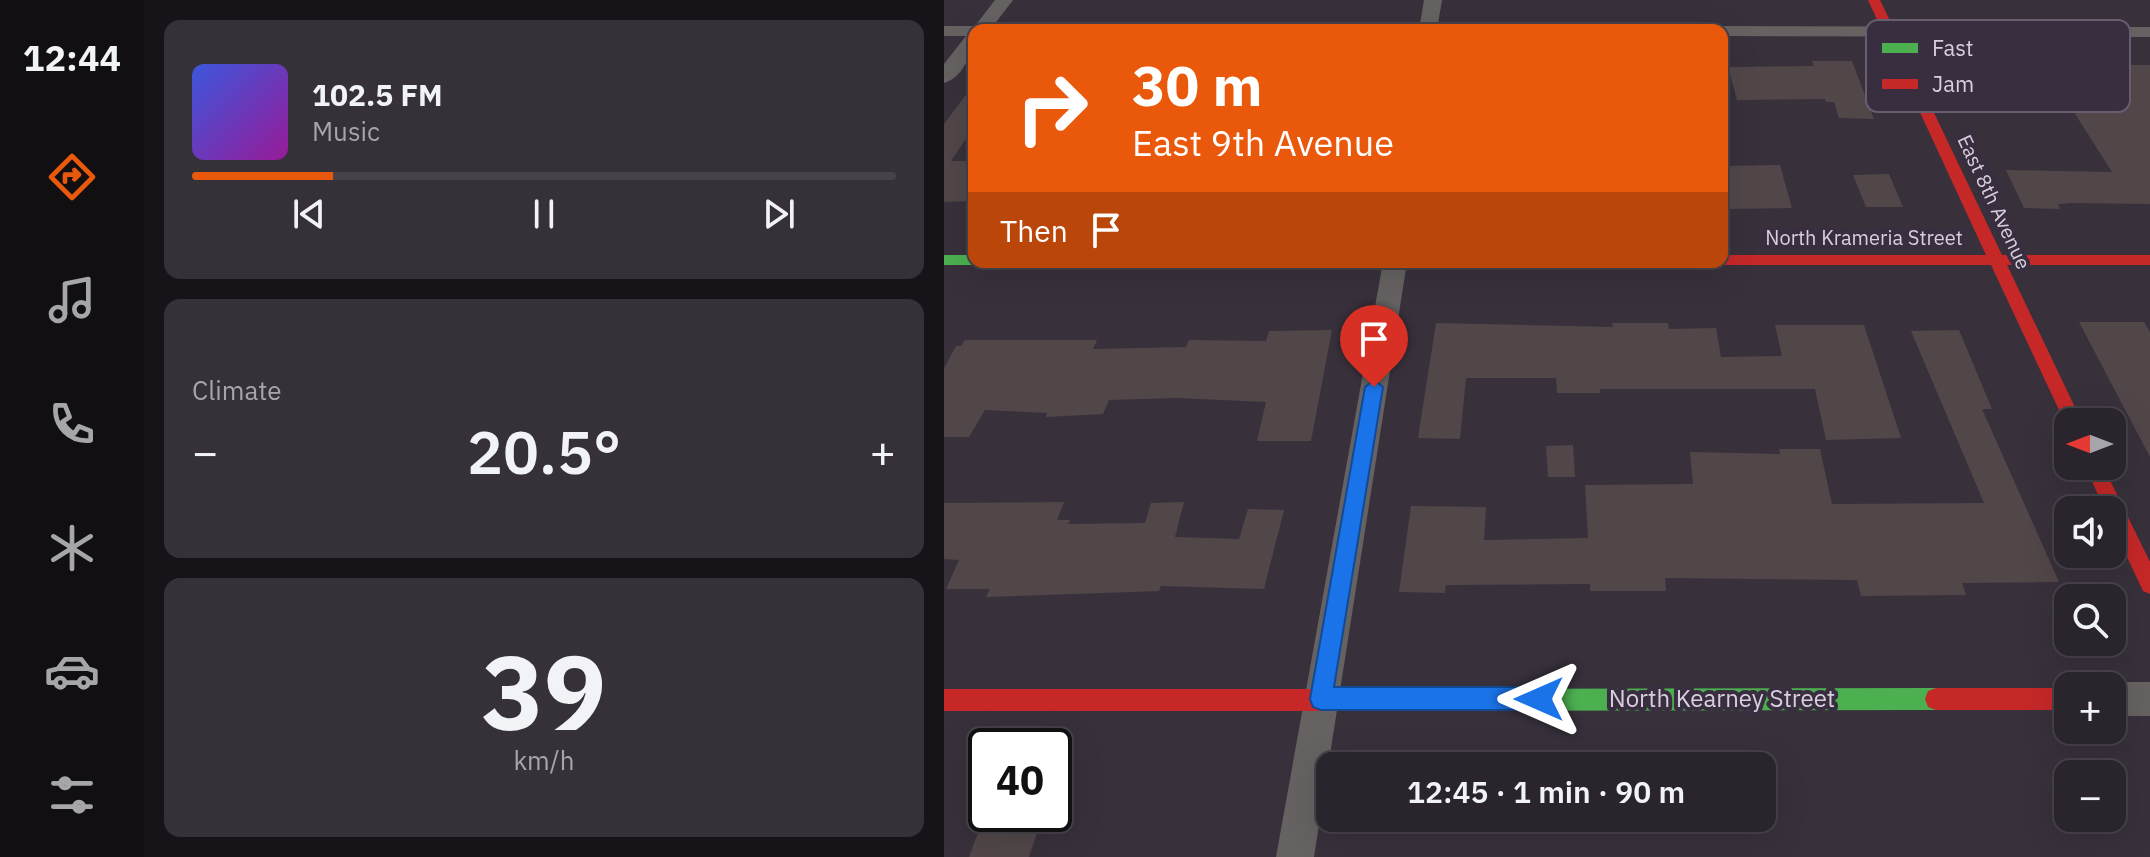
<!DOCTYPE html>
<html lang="en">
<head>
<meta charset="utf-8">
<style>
  :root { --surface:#2a252d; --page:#363139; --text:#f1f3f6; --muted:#a5a5aa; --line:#464249; --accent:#ea580c }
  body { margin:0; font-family:"IBM Plex Sans",sans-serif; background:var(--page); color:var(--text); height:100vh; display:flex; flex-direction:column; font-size:30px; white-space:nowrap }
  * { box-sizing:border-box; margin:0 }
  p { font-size:26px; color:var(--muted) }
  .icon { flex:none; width:44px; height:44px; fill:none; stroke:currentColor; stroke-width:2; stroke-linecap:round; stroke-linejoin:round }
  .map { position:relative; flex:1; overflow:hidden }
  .sheet { display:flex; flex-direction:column; gap:20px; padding:20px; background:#171419; width:800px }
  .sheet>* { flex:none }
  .guide { position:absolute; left:24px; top:24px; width:760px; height:244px; border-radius:16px; box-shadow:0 8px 32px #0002,0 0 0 2px var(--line); background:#ea580c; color:#fff; overflow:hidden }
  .needle { width:52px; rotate:270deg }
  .tools { position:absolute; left:1110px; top:408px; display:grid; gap:16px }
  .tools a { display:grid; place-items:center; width:72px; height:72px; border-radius:16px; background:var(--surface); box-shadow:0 8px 32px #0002,0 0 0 2px var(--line); font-size:40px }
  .speed { position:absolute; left:24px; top:728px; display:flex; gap:16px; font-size:40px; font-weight:700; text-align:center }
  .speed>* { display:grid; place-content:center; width:104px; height:104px; border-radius:50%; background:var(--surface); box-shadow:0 8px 32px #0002,0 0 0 2px var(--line); line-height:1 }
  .speed .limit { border:4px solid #111; border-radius:12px; background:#fff; color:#111 }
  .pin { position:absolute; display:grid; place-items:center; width:68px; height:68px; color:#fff; margin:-82px -34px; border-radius:50% 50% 50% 0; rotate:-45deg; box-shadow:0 0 8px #0007 }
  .pin .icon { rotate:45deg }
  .me { position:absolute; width:88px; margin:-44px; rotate:270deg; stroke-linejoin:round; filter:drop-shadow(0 0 6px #0008) }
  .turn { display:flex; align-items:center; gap:28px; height:168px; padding:0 32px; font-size:36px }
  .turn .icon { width:104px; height:104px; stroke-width:2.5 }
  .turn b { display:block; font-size:56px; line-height:68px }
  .then { display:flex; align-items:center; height:76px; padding:0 32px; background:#0003; gap:16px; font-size:30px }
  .big { font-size:60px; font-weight:600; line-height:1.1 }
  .sheet .card { flex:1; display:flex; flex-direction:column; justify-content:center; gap:12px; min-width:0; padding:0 28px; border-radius:16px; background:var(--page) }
  .sheet .dial { align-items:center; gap:0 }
  .dial b { font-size:104px; line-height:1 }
  .song { display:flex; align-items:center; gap:24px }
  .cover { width:96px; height:96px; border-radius:12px; background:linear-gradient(135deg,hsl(230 70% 55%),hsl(300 70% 35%)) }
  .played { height:8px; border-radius:4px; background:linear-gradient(90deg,var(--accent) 20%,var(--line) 20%) }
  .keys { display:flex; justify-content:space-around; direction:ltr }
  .heat { display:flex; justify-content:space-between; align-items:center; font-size:44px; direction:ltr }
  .trip { position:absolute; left:372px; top:752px; width:460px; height:80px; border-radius:16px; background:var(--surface); box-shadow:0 8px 32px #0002,0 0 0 2px var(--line); font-weight:600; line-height:80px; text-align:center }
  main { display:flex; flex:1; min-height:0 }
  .tabs { display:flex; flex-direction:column; width:144px; justify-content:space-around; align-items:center; background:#110f12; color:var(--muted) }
  .tabs .icon { width:56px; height:56px }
  .tabs .active { color:var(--accent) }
  .tabs b { font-size:36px; color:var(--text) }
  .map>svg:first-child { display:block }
  .building { fill:#514748 }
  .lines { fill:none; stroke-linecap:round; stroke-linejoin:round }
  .street { fill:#666262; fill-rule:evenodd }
  .fast { fill:#4caf50; fill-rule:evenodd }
  .jam { fill:#c62828; fill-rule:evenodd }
  .route { fill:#1a73e8; stroke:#114b97; stroke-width:2 }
  .labels { text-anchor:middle; stroke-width:8; stroke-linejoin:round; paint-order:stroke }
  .street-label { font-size:20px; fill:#d7d0dc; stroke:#392d40 }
  .near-street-label { font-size:24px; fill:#d7d0dc; stroke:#392d40 }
  .key { fill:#392d40; stroke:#685e6f; stroke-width:2 }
  .key-label { font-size:22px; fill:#d7d0dc }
</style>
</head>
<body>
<main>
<nav class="tabs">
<b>12:44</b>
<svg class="icon active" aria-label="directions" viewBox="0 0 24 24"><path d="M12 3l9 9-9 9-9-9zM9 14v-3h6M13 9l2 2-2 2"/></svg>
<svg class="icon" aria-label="music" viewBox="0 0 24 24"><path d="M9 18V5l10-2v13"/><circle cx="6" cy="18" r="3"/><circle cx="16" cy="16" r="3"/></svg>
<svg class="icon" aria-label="phone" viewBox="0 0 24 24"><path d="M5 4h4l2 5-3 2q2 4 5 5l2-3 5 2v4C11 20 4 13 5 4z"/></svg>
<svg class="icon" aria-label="climate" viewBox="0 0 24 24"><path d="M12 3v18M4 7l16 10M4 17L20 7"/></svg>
<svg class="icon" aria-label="car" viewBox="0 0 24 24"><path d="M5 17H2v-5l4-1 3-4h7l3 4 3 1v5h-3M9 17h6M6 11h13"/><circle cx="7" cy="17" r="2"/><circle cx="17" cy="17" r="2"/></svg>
<svg class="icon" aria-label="filters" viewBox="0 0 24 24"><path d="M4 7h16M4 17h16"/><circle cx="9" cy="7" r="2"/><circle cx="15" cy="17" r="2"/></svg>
</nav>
<section class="sheet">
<div class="card">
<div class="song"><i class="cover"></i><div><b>102.5 FM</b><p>Music</p></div></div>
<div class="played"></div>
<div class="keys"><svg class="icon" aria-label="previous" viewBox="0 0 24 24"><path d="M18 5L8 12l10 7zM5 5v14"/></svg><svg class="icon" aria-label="pause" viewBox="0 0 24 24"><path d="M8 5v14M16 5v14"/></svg><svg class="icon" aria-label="next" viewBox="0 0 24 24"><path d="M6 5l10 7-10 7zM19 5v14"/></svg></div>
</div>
<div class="card"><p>Climate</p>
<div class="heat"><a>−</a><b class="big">20.5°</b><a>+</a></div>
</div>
<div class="card dial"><b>39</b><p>km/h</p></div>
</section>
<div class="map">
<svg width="1206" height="857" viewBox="0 0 1206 857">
  <rect width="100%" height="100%" fill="#38313c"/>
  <path class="building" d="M 868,61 L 908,61 L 930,119 L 895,118 L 890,102 L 882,102 L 881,99 L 793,100 L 784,67 L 870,66 Z
    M 1100,65 L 1206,65 L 1206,204 L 1127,203 L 1114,204 L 1116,209 L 1080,208 L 1062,170 L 1168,172 Z
    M 30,84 L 30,127 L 7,161 L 30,161 L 30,201 L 0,202 L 0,124 Z
    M 836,165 L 848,208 L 785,209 L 778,166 Z
    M 945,174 L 959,207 L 922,207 L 909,175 Z
    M 1135,322 L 1200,322 L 1206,332 L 1206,457 Z
    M 492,323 L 669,327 L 668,323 L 724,323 L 725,329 L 772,328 L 777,357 L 838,356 L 831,325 L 920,325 L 957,438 L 882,440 L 871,389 L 656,389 L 656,393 L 613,393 L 612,378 L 522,378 L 516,439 L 474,438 Z
    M 388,330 L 367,441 L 313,441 L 322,402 L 233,398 L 165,400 L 159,414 L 102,417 L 103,413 L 41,410 L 25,437 L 0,437 L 0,368 L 12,346 L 17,346 L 21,340 L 153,340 L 149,349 L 242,347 L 245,340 L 322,341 L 325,331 Z
    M 1015,330 L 1048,409 L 1038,409 L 1115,582 L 1018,583 L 1022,595 L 917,596 L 913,580 L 721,578 L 722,591 L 646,591 L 646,584 L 502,585 L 501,593 L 455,592 L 467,506 L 542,507 L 540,540 L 644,538 L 641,485 L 749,484 L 746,452 L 836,454 L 835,449 L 876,449 L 888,504 L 1040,503 L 967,331 Z
    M 629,445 L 631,477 L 604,477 L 602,446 Z
    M 120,502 L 113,520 L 126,520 L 124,524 L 201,523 L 207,503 L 240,502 L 231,537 L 295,539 L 304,509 L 340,510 L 320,589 L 217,586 L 215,591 L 42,597 L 46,589 L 2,589 L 15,560 L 0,559 L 0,503 Z
    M 41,814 L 99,814 L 85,857 L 25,857 Z"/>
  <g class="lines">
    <path class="street" d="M 51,0 L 69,0 L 46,30 L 30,30 C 30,49 21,77 0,83 L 0,64 L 22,36 L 0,36 L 0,26 L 31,26 Z
      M 480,0 L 498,0 L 493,30 L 475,30 Z
      M 778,26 L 1206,27 L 1206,37 L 778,36 L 778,30 L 770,30 Z
      M 439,262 L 463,262 L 370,857 L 332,857 Z
      M 1168,682 L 1206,682 L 1206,716 L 1168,716 L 1168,686 L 1157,686 Z"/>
    <path class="fast" d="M 0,255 L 30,255 L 30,262 L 36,262 L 30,265 L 0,265 Z
      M 992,688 L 1000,691 L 1003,699 L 1000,707 L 992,710 L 520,711 L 512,708 L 509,700 L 512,692 L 520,689 Z"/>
    <path class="jam" d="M 924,0 L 936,0 L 1058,255 L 1206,255 L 1206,265 L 1063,265 L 1138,422 L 1124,422 L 1123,427 L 1047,265 L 778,265 L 772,262 L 778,262 L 778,255 L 1042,255 Z
      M 1141,466 L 1159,466 L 1206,562 L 1206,594 L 1199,591 L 1168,525 L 1168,510 L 1161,510 Z
      M 992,688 L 1124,688 L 1124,710 L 992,710 L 984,707 L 981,699 L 984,691 Z
      M 0,689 L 520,689 L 528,692 L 531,700 L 528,708 L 520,711 L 0,711 Z"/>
  </g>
  <path class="route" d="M 430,380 L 439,387 L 390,687 L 595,687 L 603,691 L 606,699 L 603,707 L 595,710 L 377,710 L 369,707 L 366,699 L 421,387 Z"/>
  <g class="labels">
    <g class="street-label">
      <text transform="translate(1050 202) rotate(65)" y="7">East 8th Avenue</text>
      <text x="920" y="245">North Krameria Street</text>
    </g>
    <g class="near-street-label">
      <text x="778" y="707">North Kearney Street</text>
    </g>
  </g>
  <rect x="922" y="20" width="264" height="92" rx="12" class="key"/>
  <rect x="938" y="43" width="36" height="10" fill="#4caf50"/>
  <rect x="938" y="79" width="36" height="10" fill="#c62828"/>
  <g class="key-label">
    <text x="988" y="56">Fast</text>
    <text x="988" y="92">Jam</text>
  </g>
</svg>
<div class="tools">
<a><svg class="needle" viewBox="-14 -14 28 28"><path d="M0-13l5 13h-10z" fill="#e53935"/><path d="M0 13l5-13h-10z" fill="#a5a5aa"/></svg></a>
<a><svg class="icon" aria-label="sound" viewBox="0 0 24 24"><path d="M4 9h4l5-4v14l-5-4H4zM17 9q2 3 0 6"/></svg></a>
<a><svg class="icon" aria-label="search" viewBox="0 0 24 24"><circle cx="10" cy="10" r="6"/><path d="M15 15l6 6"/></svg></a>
<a>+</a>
<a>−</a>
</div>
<div class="speed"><div class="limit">40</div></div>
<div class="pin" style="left:430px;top:387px;background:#d93025"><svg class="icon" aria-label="arrive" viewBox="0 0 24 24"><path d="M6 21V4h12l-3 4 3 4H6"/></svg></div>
<svg class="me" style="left:595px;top:699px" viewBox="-20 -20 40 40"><path d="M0-17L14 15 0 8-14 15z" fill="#1a73e8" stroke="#fff" stroke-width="4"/></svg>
<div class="trip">12:45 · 1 min · 90 m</div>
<div class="guide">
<div class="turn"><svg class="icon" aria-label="right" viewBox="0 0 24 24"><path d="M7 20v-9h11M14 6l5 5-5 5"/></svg><div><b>30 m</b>East 9th Avenue</div></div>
<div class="then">Then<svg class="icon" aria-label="arrive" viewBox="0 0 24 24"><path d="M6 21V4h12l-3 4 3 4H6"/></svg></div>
</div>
</div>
</main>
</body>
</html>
